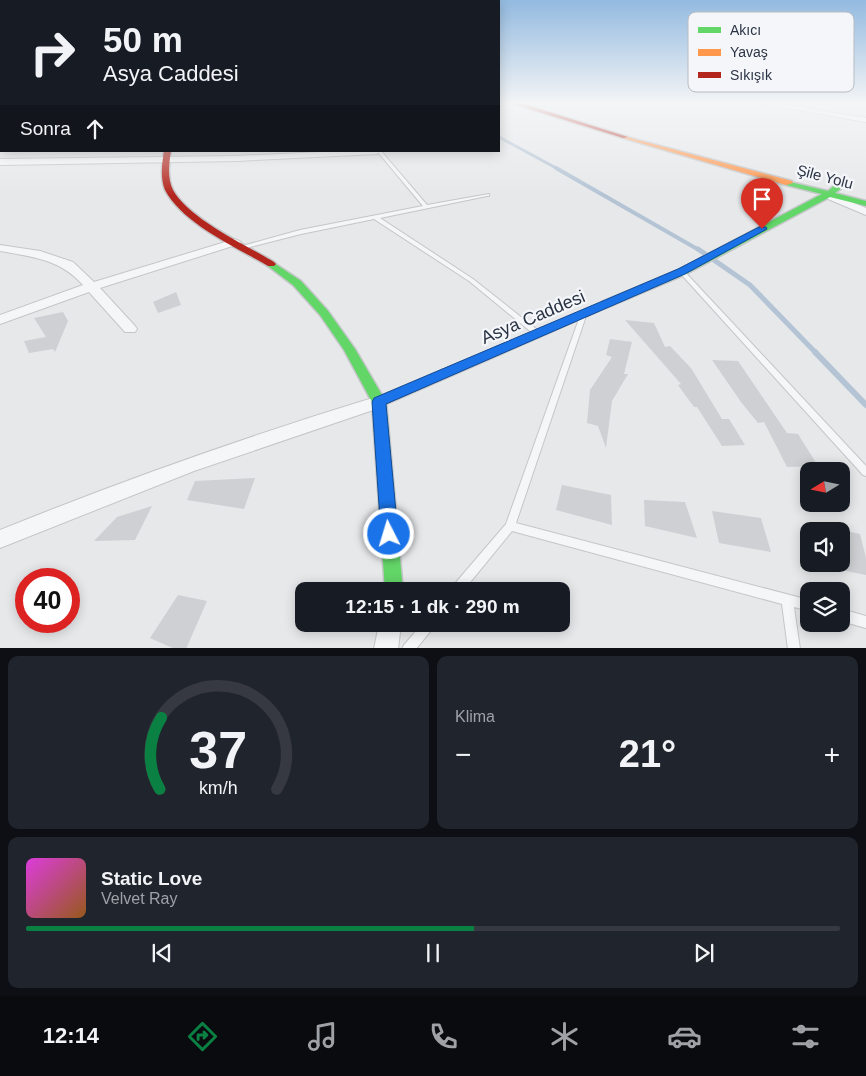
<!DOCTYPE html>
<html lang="tr">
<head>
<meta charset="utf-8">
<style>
  :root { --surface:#171b24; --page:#20242c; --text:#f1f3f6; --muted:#9ea1a6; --line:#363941; --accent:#0b8043 }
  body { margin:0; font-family:Helvetica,sans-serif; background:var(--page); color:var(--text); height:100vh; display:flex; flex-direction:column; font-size:19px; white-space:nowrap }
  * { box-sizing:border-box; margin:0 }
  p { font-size:16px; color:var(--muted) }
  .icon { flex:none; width:28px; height:28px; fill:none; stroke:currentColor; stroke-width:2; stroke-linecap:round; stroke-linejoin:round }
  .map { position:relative; height:648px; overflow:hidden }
  .details { display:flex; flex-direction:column; gap:8px; padding:8px; background:#0d0f14; flex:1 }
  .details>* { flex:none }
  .hud { position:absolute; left:0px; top:0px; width:500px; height:152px; box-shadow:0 2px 12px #0003; background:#171b24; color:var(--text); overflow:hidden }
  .needle { width:32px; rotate:260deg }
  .buttons { position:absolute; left:800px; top:462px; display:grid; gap:10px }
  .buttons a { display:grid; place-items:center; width:50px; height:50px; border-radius:10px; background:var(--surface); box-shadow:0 2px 12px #0003; font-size:25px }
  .speed { position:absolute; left:15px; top:568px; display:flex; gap:10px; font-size:25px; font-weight:700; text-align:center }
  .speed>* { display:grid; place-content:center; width:65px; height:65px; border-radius:50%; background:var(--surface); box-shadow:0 2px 12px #0003; line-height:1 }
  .speed .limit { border:8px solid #d22; background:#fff; color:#111 }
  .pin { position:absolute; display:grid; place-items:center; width:42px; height:42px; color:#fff; margin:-51px -21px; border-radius:50% 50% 50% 0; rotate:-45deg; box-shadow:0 0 5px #0007 }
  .pin .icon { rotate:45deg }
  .me { position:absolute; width:55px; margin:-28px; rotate:355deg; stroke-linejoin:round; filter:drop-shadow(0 0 4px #0008) }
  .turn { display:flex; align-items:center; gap:18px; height:105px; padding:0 20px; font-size:22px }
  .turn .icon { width:65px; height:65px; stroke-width:2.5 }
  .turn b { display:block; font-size:35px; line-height:42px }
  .then { display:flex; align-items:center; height:48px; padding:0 20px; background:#0003; gap:10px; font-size:19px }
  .big { font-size:38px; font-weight:600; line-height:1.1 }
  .details .widget { flex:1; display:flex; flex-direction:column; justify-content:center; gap:8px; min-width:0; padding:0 18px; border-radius:10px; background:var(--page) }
  .details .dial { align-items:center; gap:0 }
  .dial svg { height:130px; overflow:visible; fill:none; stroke:var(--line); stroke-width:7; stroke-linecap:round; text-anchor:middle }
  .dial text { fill:var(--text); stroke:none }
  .song { display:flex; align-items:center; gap:15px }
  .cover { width:60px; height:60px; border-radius:8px; background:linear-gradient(135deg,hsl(300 70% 55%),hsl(30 70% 35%)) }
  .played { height:5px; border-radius:2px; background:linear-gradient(90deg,var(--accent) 55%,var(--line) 55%) }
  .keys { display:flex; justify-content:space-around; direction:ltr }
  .heat { display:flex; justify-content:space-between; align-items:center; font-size:28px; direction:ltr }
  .details .tiles { flex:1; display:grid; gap:8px; grid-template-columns:1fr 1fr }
  .widget:last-child { grid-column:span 2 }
  .trip { position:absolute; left:295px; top:582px; width:275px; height:50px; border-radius:10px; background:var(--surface); box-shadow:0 2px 12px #0003; font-weight:600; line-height:50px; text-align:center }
  .tabs { display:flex; height:80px; justify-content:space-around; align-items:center; background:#090b0e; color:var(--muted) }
  .tabs .icon { width:35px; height:35px }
  .tabs .on { color:var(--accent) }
  .tabs b { font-size:22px; color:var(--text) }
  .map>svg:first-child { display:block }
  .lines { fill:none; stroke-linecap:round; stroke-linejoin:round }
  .stream-far3 { stroke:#b4c4d5; stroke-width:3 }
  .stream-far2 { stroke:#b4c4d5; stroke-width:4 }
  .stream-far1 { stroke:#b4c4d5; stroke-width:5 }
  .stream { stroke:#b4c4d5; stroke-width:6 }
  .building { fill:#ced0d3 }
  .lane-casing { stroke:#c4c6c8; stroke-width:2 }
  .street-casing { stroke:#c4c6c8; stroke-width:2 }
  .fast-casing { stroke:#c4c6c8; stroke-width:3 }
  .slow-casing { stroke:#c4c6c8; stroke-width:3 }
  .jam-casing { stroke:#c4c6c8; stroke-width:3 }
  .lane { fill:#f5f6f7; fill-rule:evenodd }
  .street { fill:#f5f6f7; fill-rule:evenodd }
  .fast { fill:#63d668; fill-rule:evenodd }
  .slow { fill:#ff974d; fill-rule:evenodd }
  .jam { fill:#b3261e; fill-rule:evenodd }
  .route { fill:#1a73e8; stroke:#114b97 }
  .labels { text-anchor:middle; stroke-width:4.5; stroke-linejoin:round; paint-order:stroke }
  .far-street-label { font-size:15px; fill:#2b3445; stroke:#f4f6f9 }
  .street-label { font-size:18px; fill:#2b3445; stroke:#f4f6f9 }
  .key { fill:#f4f6f9; stroke:#b8bcc3; stroke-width:1 }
  .key-label { font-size:14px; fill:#2b3445 }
</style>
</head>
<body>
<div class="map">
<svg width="866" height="649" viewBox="0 0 866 649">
  <rect width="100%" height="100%" fill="#e6e8ea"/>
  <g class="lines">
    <path class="stream-far3" d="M 499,137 L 558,169"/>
    <path class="stream-far2" d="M 556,168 L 699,250"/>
    <path class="stream-far1" d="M 698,249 L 750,285 L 816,353"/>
    <path class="stream" d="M 815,352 L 866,405"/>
  </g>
  <path class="building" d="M 176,292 L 181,305 L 158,313 L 153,302 Z
    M 63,312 L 68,321 L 55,352 L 53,349 L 29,353 L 24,341 L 46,337 L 34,318 Z
    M 625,320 L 654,323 L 665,347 L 670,346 L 691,368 L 722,419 L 729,419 L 745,445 L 722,446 L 697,407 L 694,407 L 678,385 L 681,384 Z
    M 610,339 L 632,342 L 624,374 L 628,374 L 612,401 L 606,448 L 598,426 L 587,423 L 590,390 L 612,357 L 606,355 Z
    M 712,360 L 738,361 L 787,433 L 798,434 L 818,466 L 787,467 L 764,422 L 758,423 L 741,402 Z
    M 255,478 L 244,509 L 187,500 L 195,481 Z
    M 562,485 L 611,495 L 612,525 L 556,510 Z
    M 644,500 L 685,502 L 697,538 L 645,526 Z
    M 152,506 L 135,540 L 94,541 L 117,517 Z
    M 712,511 L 761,518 L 771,552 L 719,543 Z
    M 841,530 L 860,534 L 866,558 L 866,575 L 841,570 Z
    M 178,595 L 207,601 L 186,649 L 175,649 L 150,638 Z"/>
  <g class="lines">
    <defs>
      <path id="lane" d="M 377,151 L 381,151 L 427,205 L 489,194 L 489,196 L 487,196 L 380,218 L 473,279 L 540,332 L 542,334 L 540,336 L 536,336 L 469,281 L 374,219 L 301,234 L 246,248 L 242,248 L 242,246 L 300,230 L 423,206 Z
        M 682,270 L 684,271 L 866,466 L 866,476 L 863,475 L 680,273 L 679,272 L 680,271 Z
        M 583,314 L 586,316 L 516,523 L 809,600 L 809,611 L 794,607 L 800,649 L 788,649 L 782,604 L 512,531 L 463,591 L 451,591 L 452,587 L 506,524 L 580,316 Z
        M 841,609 L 866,616 L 866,628 L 841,621 Z
        M 422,624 L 435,624 L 433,628 L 416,649 L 402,649 L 404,645 Z"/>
      <path id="street" d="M 763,104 L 782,104 L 866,118 L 866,122 Z
        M 341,151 L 381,151 L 377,154 L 236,161 L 0,165 L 0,159 L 236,156 Z
        M 832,194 L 866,208 L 866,215 L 828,199 L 827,197 Z
        M 235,239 L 241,242 L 239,244 L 100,288 L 135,326 L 137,329 L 135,332 L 125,332 L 89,292 L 0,324 L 0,315 L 83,285 C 60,259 33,257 0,251 L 0,245 L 40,251 L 73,262 L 94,282 Z
        M 379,396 L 385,398 L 387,402 L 385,406 L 194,471 L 0,548 L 0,530 C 124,480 251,435 379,396 Z
        M 379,624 L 401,624 L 398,649 L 374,649 Z"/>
      <path id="fast" d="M 786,181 L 828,191 L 837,183 L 843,183 L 843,187 L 835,193 L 866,201 L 866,206 L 830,197 L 686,274 L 610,306 L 606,307 L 601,304 L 602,302 L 678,270 L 822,194 L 786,185 Z
        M 271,261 L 301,281 L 328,311 L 355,349 L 386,402 L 403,591 L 385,591 L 372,402 L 344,350 L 320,315 L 293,285 L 268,266 L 266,264 L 268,262 Z"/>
      <path id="slow" d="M 0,131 L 1,131 L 1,135 L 0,135 Z
        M 623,136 L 792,181 L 793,183 L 786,185 L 623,138 Z"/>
      <path id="jam" d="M 513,104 L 524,104 L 628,137 L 623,138 Z
        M 164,151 L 171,151 C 169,163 167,178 173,190 C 189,219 246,245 274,262 L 276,264 L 274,266 L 268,266 C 236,247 183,224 165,190 C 160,178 162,163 164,151 Z
        M 606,301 L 610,302 L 611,304 L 610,306 L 384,405 L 374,405 L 372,402 L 374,399 Z"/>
    </defs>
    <use href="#lane" class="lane-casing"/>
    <use href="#street" class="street-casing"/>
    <use href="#fast" class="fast-casing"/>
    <use href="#slow" class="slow-casing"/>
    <use href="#jam" class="jam-casing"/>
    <use href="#lane" class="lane"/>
    <use href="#street" class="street"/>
    <use href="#fast" class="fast"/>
    <use href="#slow" class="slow"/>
    <use href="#jam" class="jam"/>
  </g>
  <linearGradient id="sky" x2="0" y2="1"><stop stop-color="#93bae0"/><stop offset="0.53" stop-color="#f4f5f6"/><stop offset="1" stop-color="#f4f5f6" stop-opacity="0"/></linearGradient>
  <rect width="866" height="195" fill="url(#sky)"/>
  <path class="route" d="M 759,227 L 766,227 L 767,229 L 685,274 L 386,404 L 398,534 L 395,540 L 389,542 L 384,540 L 381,534 L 372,402 L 374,398 L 678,269 Z"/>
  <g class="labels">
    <g class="far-street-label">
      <text transform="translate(825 177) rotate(15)" y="5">Şile Yolu</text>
    </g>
    <g class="street-label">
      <text transform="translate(533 317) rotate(-23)" y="6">Asya Caddesi</text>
    </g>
  </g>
  <rect x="688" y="12" width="166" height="80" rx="8" class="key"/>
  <rect x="698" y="27" width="23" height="6" fill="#63d668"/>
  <rect x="698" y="49" width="23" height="7" fill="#ff974d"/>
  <rect x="698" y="72" width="23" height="6" fill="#b3261e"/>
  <g class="key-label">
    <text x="730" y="35">Akıcı</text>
    <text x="730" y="57">Yavaş</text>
    <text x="730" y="80">Sıkışık</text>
  </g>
</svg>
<div class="buttons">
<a><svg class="needle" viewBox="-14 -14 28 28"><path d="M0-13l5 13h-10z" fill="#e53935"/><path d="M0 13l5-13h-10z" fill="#9ea1a6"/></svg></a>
<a><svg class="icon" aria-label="sound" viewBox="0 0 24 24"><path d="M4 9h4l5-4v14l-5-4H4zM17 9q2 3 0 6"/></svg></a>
<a><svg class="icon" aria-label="layers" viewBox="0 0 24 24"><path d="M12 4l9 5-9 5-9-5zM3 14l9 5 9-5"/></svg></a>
</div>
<div class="speed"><div class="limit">40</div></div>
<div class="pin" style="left:762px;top:229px;background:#d93025"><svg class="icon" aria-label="arrive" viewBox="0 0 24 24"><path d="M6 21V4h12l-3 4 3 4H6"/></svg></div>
<svg class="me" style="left:389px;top:534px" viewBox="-20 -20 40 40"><circle r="17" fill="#1a73e8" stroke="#fff" stroke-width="3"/><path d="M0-11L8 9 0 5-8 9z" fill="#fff"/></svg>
<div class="trip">12:15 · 1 dk · 290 m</div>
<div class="hud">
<div class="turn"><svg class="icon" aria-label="right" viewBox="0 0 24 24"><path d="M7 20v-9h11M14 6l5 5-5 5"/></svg><div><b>50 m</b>Asya Caddesi</div></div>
<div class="then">Sonra<svg class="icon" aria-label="ahead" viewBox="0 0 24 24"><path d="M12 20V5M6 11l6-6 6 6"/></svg></div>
</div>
</div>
<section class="details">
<div class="tiles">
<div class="widget dial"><svg viewBox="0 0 100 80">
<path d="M14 69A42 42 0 1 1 86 69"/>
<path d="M14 69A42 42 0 0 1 15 25" stroke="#0b8043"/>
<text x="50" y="56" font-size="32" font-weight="700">37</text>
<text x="50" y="72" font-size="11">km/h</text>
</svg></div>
<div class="widget"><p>Klima</p>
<div class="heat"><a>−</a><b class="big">21°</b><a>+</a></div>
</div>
<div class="widget">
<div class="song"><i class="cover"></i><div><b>Static Love</b><p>Velvet Ray</p></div></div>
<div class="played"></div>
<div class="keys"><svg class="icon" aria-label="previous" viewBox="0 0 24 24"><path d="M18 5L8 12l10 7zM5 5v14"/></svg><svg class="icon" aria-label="pause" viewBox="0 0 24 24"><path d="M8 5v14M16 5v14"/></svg><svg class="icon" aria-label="next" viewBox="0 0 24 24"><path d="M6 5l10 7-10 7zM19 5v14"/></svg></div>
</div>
</div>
</section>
<nav class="tabs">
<b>12:14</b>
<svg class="icon on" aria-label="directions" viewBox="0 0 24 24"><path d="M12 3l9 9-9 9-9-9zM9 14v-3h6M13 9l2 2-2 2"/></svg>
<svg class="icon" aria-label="music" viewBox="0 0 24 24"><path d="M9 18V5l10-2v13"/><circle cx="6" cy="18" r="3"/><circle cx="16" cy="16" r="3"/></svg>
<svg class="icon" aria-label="phone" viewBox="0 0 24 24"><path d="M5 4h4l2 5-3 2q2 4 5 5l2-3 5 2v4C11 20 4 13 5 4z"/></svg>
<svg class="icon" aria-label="climate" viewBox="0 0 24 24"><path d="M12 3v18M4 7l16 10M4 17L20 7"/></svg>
<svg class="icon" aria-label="car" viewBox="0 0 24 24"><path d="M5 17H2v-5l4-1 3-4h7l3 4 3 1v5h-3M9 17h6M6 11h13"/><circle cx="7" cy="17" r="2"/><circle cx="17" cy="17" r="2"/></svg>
<svg class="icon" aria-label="filters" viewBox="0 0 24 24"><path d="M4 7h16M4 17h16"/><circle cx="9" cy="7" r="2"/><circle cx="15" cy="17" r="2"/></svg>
</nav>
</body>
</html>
